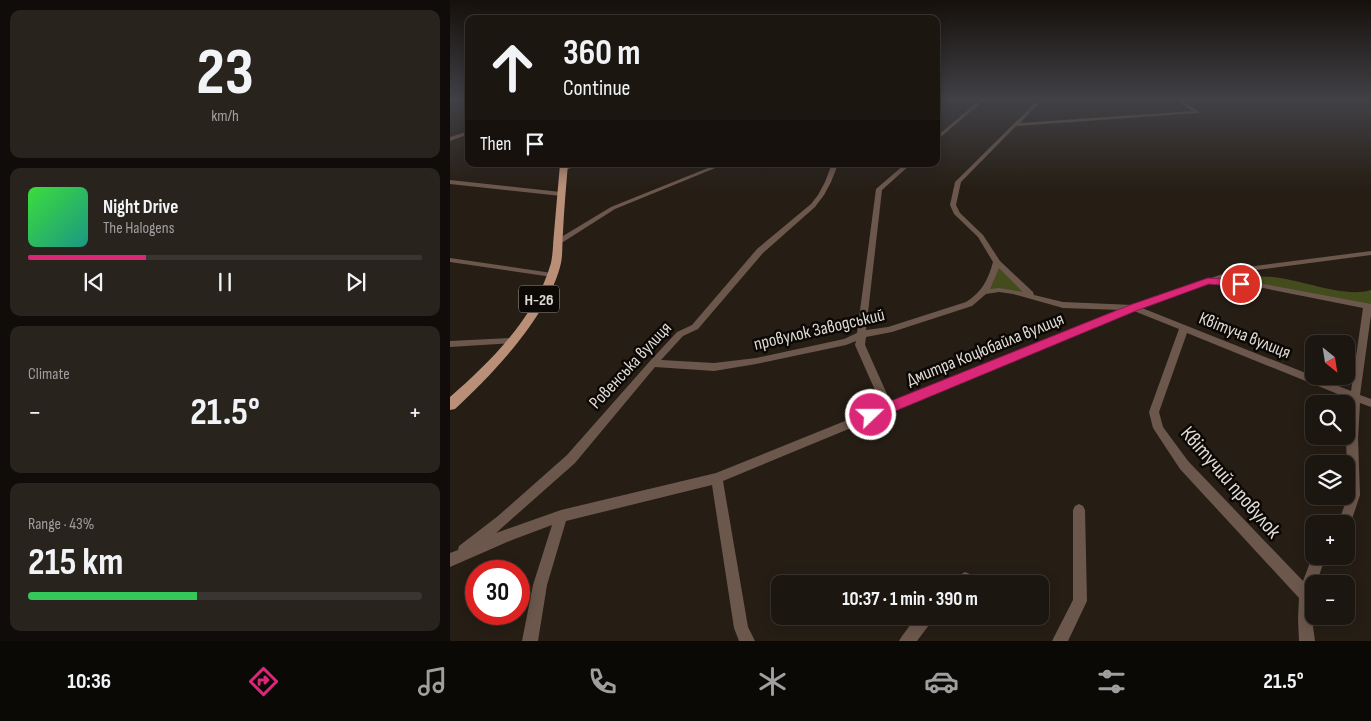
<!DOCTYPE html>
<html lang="en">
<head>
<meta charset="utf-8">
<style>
  :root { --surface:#1c1610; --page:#29231e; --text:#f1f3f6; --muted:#a09f9f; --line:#3a3530; --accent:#db2777 }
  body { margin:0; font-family:"Sofia Sans Condensed",sans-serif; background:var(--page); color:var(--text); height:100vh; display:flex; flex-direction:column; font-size:19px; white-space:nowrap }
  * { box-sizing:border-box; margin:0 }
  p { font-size:16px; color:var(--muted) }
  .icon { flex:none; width:28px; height:28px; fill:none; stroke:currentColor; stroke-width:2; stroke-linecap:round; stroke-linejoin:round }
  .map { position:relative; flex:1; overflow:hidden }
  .panel { display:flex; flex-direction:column; gap:10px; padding:10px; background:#0f0c09; width:450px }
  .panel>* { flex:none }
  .banner { position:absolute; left:15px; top:15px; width:475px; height:152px; border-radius:10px; box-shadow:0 2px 12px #0003,0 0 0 1px var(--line); background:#1c1610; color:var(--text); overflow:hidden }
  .needle { width:32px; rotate:150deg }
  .fabs { position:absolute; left:855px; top:335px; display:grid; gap:10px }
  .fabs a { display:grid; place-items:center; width:50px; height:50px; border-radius:10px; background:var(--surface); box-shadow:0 2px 12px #0003,0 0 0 1px var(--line); font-size:25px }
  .speed { position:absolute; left:15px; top:560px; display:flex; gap:10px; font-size:25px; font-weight:700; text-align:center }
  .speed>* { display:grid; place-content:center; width:65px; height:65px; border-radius:50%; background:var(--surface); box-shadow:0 2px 12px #0003,0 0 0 1px var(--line); line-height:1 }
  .speed .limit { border:8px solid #d22; background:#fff; color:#111 }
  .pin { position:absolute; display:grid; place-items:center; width:42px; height:42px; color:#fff; margin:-21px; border:2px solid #fff; border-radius:50%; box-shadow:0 1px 5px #0007 }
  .me { position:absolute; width:55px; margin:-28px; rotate:68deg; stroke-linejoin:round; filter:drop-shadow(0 0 4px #0008) }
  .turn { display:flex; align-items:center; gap:18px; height:105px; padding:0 15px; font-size:22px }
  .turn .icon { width:65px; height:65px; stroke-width:2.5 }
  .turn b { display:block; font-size:35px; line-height:42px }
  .then { display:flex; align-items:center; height:48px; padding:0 15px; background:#0003; gap:10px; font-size:19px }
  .big { font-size:38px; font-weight:700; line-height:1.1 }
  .panel .widget { flex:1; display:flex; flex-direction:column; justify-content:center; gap:8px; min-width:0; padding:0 18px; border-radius:10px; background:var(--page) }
  .panel .dial { align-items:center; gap:0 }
  .dial b { font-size:65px; line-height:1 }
  .song { display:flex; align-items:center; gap:15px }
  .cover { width:60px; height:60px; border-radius:8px; background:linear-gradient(135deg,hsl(120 70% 55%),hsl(170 70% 35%)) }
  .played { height:5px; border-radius:2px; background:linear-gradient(90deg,var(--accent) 30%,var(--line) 30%) }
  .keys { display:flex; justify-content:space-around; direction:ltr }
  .heat { display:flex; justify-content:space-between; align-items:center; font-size:28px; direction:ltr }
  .charge { height:8px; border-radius:4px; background:linear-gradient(90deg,#34c759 43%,var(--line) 0) }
  .trip { position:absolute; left:321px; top:575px; width:278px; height:50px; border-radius:10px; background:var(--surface); box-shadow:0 2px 12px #0003,0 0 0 1px var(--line); font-weight:700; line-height:50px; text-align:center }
  .dock { display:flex; height:80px; justify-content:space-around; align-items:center; background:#0b0906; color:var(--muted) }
  .dock .icon { width:35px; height:35px }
  .dock .current { color:var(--accent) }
  .dock b { font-size:22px; color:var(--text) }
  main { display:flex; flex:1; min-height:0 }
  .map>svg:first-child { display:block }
  .green { fill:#444c1d }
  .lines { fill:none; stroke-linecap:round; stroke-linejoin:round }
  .minor { fill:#6c574c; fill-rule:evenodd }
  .major { fill:#b98f78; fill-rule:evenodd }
  .route { fill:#db2777; stroke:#8e194d }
  .labels { text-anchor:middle; stroke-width:5; stroke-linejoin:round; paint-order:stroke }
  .shield { fill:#0c0805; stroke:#a09b96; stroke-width:1 }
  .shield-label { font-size:16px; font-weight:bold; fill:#dfdad4 }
  .street-label { font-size:18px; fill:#dfdad4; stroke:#0c0805 }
  .near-street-label { font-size:21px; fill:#dfdad4; stroke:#0c0805 }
</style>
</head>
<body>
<main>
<section class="panel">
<div class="widget dial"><b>23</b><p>km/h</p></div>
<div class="widget">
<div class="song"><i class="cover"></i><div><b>Night Drive</b><p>The Halogens</p></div></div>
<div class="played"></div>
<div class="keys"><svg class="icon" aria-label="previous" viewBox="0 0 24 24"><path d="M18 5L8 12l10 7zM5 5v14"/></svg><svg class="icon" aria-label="pause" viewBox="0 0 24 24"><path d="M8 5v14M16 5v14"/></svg><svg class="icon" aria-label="next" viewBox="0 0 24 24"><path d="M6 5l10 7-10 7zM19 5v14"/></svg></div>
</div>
<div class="widget"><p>Climate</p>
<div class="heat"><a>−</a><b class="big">21.5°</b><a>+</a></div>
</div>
<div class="widget"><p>Range · 43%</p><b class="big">215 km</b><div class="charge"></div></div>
</section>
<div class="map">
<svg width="921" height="641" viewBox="0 0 921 641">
  <rect width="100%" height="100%" fill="#261e15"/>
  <path class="green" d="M 547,262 L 581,296 L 546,290 L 535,292 Z
    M 803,277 C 839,272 889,300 921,290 L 921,306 L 813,285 L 806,282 Z"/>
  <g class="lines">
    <path class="minor" d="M 490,99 L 495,99 L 486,104 L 486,101 Z
      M 531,99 L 535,99 L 486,141 L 486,137 Z
      M 589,99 L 593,99 L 570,123 L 743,111 L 724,99 L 729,99 L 750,112 L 748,113 L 566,126 L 511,182 L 506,205 L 510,213 L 533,235 L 550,261 L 583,292 L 584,295 L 613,302 L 683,305 L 790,268 L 921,251 L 921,255 L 791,272 L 771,279 L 808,283 L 921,304 L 921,315 L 910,395 L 921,399 L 921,407 L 910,403 L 908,439 L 910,495 L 899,528 L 896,529 L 896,524 L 888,524 L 898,495 L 896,439 L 900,399 L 737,333 L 709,412 L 713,427 L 738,461 L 853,581 L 864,552 L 864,556 L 876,556 L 866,584 L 864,584 L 862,619 L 865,641 L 849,641 L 848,619 L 849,598 L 730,469 L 703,428 L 699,412 L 729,329 L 684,311 L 273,481 L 298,627 L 305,641 L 289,641 L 284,628 L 262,485 L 116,521 L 97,585 L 88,641 L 72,641 L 83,585 L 102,525 L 62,540 L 0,567 L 0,553 L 8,550 L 9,546 L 48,516 L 117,455 L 200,361 L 227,332 L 242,325 L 307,249 L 361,204 L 368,195 L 375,182 L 381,166 L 384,164 L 390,164 L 387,167 L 381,182 L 374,195 L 365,207 L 313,253 L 248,329 L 233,336 L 211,360 L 264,363 L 306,358 L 394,339 L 407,333 L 426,189 L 455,164 L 461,164 L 432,190 L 416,330 L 438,327 L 516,302 C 532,292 538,280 543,262 L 528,237 L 504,214 L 500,205 L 505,182 ZM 549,268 L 573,292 L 549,288 L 540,289 ZM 761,283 L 808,287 L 913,308 L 901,391 L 692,308 ZM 549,292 L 563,294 L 613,308 L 671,310 L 441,403 L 415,345 L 416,337 L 442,332 L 522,306 L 536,294 ZM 406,341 L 405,345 L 432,406 L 266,473 L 111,510 L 46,533 L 125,463 L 205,367 L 264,371 L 306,364 L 396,345 Z
      M 19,131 L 19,134 L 0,141 L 0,137 Z
      M 124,164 L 132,164 L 113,171 L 110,169 Z
      M 268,164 L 275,164 L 165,209 L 110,244 L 104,244 L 103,242 L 161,207 Z
      M 0,180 L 111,192 L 114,194 L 111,196 L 0,184 Z
      M 0,258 L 102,273 L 106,275 L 102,277 L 0,262 Z
      M 61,338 L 64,339 L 66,341 L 64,343 L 0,347 L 0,341 Z
      M 629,504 L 633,506 L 635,510 L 637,601 L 618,641 L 602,641 L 623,600 L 623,510 L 625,506 Z
      M 515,572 L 520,574 L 522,579 L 520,584 L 503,584 C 506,578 509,575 515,572 Z
      M 467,616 L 484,616 L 482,621 L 467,641 L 449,641 L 452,636 Z"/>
    <path class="major" d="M 110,164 L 118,164 C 116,187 114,210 113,232 C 112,242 113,253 111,263 C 99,315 44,373 5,409 L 0,410 L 0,397 C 40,362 86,317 101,263 C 103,254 103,243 104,233 C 106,210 108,187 110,164 Z"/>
  </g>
  <linearGradient id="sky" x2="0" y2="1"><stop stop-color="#15100c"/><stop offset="0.53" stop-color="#414146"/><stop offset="1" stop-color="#414146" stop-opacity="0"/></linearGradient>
  <rect width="921" height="188" fill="url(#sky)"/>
  <path class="route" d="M 758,278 L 791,280 L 796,284 L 791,287 L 759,284 L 688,310 L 426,419 L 421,421 L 416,419 L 414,415 L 416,411 L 680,305 Z"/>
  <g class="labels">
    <rect class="shield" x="69" y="285.5" width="40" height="27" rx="4"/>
    <g class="shield-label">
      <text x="89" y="305">Н-26</text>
    </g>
    <g class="street-label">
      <text transform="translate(369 329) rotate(-13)" y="6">провулок Заводський</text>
      <text transform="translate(795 335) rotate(22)" y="6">Квітуча вулиця</text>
      <text transform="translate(535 349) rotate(-22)" y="6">Дмитра Коцюбайла вулиця</text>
      <text transform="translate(180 365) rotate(-47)" y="6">Ровенська вулиця</text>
    </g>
    <g class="near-street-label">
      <text transform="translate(781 482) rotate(49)" y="7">Квітучий провулок</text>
    </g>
  </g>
</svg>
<div class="fabs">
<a><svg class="needle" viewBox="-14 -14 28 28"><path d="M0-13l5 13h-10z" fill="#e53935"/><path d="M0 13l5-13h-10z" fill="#a09f9f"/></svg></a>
<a><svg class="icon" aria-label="search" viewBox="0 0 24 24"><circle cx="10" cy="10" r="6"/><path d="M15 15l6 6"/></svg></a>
<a><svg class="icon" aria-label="layers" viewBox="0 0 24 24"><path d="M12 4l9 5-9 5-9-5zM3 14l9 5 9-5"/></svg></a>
<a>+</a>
<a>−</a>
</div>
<div class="speed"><div class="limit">30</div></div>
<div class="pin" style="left:791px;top:284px;background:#d93025"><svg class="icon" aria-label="arrive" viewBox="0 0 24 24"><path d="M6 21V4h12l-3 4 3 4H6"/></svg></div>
<svg class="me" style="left:421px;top:415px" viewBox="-20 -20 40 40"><circle r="17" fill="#db2777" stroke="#fff" stroke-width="3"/><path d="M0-11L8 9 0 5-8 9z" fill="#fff"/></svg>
<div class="trip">10:37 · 1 min · 390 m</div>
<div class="banner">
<div class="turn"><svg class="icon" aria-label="ahead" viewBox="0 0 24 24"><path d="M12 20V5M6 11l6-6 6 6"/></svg><div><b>360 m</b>Continue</div></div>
<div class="then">Then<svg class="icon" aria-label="arrive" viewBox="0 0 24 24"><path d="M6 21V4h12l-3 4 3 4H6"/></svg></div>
</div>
</div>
</main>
<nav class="dock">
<b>10:36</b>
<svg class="icon current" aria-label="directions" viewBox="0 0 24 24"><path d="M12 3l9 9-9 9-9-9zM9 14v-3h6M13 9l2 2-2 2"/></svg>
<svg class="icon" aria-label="music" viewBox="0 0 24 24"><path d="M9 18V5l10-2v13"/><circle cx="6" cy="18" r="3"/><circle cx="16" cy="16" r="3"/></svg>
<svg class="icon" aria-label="phone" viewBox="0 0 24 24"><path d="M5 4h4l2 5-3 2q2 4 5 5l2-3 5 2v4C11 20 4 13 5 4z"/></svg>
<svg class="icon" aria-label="climate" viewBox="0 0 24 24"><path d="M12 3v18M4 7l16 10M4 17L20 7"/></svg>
<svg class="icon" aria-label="car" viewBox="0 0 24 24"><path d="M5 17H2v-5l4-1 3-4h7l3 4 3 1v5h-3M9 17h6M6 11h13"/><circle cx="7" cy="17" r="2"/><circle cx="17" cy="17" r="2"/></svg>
<svg class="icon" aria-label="filters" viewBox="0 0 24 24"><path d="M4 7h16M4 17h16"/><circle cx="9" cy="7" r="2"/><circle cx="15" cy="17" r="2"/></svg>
<b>21.5°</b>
</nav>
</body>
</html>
